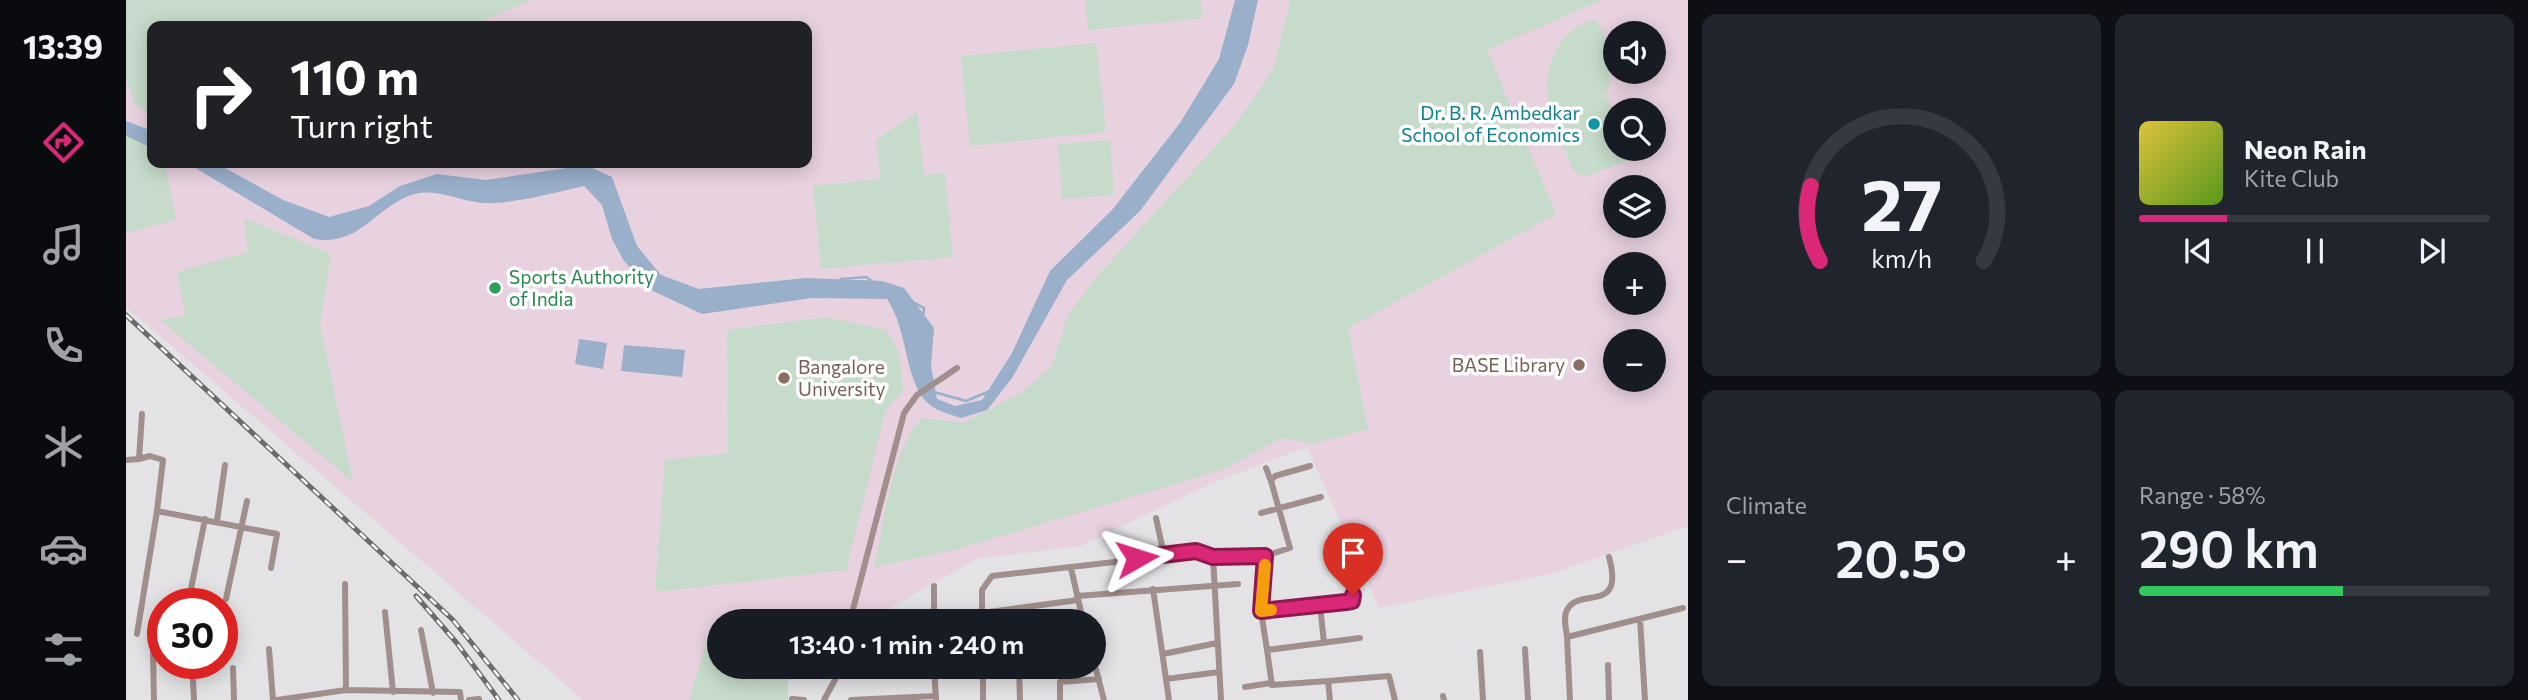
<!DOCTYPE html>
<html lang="en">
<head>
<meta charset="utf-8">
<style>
  :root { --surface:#171b24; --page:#20242c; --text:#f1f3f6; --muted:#9ea1a6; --line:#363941; --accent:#db2777 }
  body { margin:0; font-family:Commissioner,sans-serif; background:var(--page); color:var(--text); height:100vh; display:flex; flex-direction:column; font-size:26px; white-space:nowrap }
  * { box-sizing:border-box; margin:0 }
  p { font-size:23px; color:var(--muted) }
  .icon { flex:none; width:38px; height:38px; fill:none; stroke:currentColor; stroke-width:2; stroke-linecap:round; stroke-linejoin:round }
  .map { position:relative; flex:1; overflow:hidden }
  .panel { display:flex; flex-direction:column; gap:14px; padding:14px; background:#0d0f14; width:840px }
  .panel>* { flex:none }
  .banner { position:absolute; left:21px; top:21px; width:665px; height:147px; border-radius:14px; box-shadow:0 4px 18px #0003; background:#202124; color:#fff; overflow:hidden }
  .fabs { position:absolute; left:1477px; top:21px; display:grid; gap:14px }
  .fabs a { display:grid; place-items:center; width:63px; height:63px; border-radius:50%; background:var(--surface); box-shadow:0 4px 18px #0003; font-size:35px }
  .speed { position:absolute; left:21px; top:588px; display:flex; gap:14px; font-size:35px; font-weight:700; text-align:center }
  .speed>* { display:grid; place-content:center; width:91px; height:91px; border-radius:50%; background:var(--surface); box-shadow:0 4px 18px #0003; line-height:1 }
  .speed .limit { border:10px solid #d22; background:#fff; color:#111 }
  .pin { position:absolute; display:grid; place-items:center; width:60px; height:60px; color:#fff; margin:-72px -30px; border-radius:50% 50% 50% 0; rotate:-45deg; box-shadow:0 0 7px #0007 }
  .pin .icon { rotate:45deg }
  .me { position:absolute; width:77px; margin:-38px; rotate:84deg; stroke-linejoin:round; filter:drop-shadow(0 0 5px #0008) }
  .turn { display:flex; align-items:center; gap:24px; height:147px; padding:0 28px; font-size:32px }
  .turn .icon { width:91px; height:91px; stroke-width:2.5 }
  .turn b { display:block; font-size:49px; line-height:60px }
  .big { font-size:52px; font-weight:600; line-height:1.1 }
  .panel .card { flex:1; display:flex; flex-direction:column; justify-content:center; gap:10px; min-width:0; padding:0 24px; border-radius:14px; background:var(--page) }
  .panel .dial { align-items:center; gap:0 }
  .dial svg { height:182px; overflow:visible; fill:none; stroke:var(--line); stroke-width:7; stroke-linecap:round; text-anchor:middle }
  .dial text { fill:var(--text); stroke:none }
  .song { display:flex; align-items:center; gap:21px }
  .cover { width:84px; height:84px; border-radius:10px; background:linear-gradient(135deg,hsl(50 70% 55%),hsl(90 70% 35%)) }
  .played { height:7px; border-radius:4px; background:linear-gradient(90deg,var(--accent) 25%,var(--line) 25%) }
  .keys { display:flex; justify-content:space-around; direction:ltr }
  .heat { display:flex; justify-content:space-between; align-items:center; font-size:38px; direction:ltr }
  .charge { height:10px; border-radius:5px; background:linear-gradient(90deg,#34c759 58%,var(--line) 0) }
  .panel .tiles { flex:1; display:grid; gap:14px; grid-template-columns:repeat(2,1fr) }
  .trip { position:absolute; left:581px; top:609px; width:399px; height:70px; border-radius:35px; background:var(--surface); box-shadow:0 4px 18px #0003; font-weight:600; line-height:70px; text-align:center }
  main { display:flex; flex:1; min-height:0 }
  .tabs { display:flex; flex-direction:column; width:126px; justify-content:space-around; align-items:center; background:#090b0e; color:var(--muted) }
  .tabs .icon { width:49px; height:49px }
  .tabs .on { color:var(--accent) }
  .tabs b { font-size:32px; color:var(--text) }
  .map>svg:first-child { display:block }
  .education { fill:#e8d2e0; fill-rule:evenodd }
  .green { fill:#c6dbca }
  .water { fill:#99afca }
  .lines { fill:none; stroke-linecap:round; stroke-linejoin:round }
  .stream { stroke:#99afca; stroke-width:2.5 }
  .minor { stroke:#a08f8d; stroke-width:6 }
  .rail-casing { stroke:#6b6b6c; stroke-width:5 }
  .rail { stroke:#fff; stroke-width:2.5; stroke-dasharray:8; stroke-linecap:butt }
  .route-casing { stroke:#8e194d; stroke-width:18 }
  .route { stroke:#db2777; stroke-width:12 }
  .slow { stroke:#f59e0b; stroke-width:12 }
  .culture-dot { fill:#0f9aa8; stroke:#fff; stroke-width:2.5 }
  .leisure-dot { fill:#2e9e5b; stroke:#fff; stroke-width:2.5 }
  .education-dot { fill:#8d6e63; stroke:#fff; stroke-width:2.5 }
  .labels { text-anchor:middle; stroke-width:7; stroke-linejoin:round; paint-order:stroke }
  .culture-label { font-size:19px; fill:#0d838f; stroke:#fff; text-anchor:end }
  .leisure-label { font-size:19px; fill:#27864d; stroke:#fff; text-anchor:start }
  .education-label { font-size:19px; fill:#785e54; stroke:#fff; text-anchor:end }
</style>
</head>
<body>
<main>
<nav class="tabs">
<b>13:39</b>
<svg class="icon on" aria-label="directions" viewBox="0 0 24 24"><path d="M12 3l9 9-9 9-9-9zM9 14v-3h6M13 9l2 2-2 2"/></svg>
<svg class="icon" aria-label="music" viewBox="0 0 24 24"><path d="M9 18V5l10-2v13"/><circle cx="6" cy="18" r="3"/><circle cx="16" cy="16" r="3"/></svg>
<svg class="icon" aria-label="phone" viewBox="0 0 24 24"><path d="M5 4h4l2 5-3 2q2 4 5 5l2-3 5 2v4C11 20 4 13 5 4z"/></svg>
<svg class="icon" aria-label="climate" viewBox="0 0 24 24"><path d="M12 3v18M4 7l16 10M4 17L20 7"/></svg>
<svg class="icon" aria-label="car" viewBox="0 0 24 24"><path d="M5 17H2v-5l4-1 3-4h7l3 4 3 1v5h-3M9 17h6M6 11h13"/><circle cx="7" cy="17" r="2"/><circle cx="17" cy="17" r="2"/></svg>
<svg class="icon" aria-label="filters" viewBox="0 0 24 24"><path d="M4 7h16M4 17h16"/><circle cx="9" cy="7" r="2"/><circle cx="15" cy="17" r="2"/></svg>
</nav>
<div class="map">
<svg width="1562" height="700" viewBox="0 0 1562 700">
  <rect width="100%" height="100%" fill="#e3e3e5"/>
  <path class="education" d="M 0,0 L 1562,0 L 1562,526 L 1425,574 L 1253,608 L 1181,447 L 1086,483 L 955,546 L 851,559 L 741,621 L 593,621 L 593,667 L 665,667 L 662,673 L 662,700 L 457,700 L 0,307 ZM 26,26 L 681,26 L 681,163 L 26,163 ZM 1489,33 L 1528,33 L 1528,72 L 1489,72 ZM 1489,110 L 1528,110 L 1528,149 L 1489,149 ZM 1489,187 L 1528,187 L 1528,226 L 1489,226 ZM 1489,264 L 1528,264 L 1528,303 L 1489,303 ZM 1489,341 L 1528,341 L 1528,380 L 1489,380 Z"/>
  <path class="green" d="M 0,0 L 406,0 L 343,26 L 26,26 L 26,113 L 9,105 L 0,79 Z
    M 959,0 L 1075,0 L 1077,18 L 962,30 Z
    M 1164,0 L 1476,0 L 1361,50 L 1430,214 L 1222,328 L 1242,429 L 1187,444 L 1156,438 L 1096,470 L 829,550 L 748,567 C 759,519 764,457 795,418 L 838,423 L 896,392 L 926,366 L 942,314 L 975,272 L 1108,126 L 1147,70 Z
    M 1469,19 L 1484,44 C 1479,61 1488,79 1480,95 L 1489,117 L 1489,149 L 1525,151 L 1459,177 L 1448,172 C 1432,131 1405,86 1434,44 C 1443,31 1454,24 1469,19 Z
    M 970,43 L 980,132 L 844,146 L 835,56 Z
    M 791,112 L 798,175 L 819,173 L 827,257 L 695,269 L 687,186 L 754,179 L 750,140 Z
    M 0,136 L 26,148 L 26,163 L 39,163 L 50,220 L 0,233 Z
    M 984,140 L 988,195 L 936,199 L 932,144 Z
    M 118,218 L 205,254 L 194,325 L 227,482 L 34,320 L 59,315 L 51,272 L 122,252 Z
    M 700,317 L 760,330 L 773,351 L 777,391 L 759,412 L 720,570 L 529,592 L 539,460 L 602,453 L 601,330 Z
    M 593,623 L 593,667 L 665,667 L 662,673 L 662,700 L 563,700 L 580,643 Z"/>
  <path class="water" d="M 1109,0 L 1132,0 L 1122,45 L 1108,84 L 1014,211 L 941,280 L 886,378 L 861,410 L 835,418 C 826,415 812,411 804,405 C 778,384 783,331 761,299 L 686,298 L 576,314 L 525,290 L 498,261 L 486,239 L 476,205 L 458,186 C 428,193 398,201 368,203 C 337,206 309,182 278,198 C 246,213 231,246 188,239 L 61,163 L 90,163 L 157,200 L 203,217 L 243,206 L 274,186 L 311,174 L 360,180 L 460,165 L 486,177 L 511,246 L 535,275 L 573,289 L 680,278 L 756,281 L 778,288 L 808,328 L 805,366 L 811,399 L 829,406 L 856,400 L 886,353 L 924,271 L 986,210 L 1054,123 L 1093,59 Z
    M 0,121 L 26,131 L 26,148 L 0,136 Z
    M 453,339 L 481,343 L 477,369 L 449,364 Z
    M 498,345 L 559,350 L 556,377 L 495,371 Z"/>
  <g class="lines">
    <path class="stream" d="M 715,279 L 740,277 L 746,281
      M 789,303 L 798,308 L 797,316
      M 808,392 L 840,401 L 864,391"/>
    <path class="minor" d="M 13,459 L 24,456 L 37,460 L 31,511 L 151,534 L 145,568
      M 0,460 L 13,459 L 16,414
      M 1140,468 L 1145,481
      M 1135,513 L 1195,497
      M 1030,518 L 1038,555
      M 91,521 L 99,465
      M 1139,556 L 1135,611 L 1141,650 L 1234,638
      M 1087,557 L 1139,556 L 1164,548 L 1145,481 L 1149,476 L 1184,466
      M 945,568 L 957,621
      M 219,584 L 220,690
      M 1027,589 L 1043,700
      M 951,596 L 1112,584
      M 100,599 L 121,501
      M 62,604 L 79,519
      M 1194,605 L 1198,643
      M 1135,611 L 1226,601 L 1228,595 L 1220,570
      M 259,612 L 267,692
      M 856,613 L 952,600
      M 1514,619 L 1519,700
      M 724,621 L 778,413 L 791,395 L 831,368
      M 779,621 L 779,619
      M 808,621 L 808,586
      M 856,621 L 856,590 L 866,576 L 1076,552 L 1087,557 L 1095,700
      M 96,629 L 99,606
      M 295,630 L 307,693
      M 11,634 L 31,511
      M 1441,637 C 1440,629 1437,617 1441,610 C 1453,586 1499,615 1483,557
      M 143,649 L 147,700
      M 1399,649 L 1402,700
      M 1141,650 L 1146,685 L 1202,681 L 1204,700
      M 1354,652 L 1357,700
      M 27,653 L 28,700
      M 1037,654 L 1091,643
      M 968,662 L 978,700
      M 66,663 L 68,700
      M 1482,665 L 1483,700
      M 808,667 L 810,700
      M 857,667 L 857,700
      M 893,667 L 894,700
      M 107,668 L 108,700
      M 1040,679 L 1093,672
      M 1202,681 L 1263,676 L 1269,700
      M 1119,687 L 1145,683
      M 1317,696 L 1318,700
      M 666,699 L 678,700
      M 151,700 L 220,690 L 334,692 L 335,700
      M 343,700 L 353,699
      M 698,700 L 716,667
      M 725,700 L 810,696
      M 934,700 L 934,682 L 973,679
      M 1444,700 L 1441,637 L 1557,608"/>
    <defs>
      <path id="rail" d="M 0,315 L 327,620 L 392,700
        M 290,596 L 330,642 L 373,700"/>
    </defs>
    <use href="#rail" class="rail-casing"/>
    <use href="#rail" class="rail"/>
  </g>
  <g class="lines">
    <defs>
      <path id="route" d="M 1011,558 L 1070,551 L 1087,557 L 1139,556 L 1135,611 L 1220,602 L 1226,601 L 1227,595"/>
    </defs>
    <use href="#route" class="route-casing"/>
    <use href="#route" class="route"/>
    <path class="slow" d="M 1139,565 L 1135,611 L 1145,610"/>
  </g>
  <circle class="culture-dot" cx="1468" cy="124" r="7"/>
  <circle class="leisure-dot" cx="369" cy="288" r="7"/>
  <g class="education-dot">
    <circle cx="1453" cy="365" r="7"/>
    <circle cx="658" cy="378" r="7"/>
  </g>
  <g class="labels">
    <g class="culture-label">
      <text x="1454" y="120">Dr. B. R. Ambedkar<tspan x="1454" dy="22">School of Economics</tspan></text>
    </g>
    <g class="leisure-label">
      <text x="383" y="284">Sports Authority<tspan x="383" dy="22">of India</tspan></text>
    </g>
    <g class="education-label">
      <text x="1439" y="372">BASE Library</text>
      <text x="672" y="374" text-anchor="start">Bangalore<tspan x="672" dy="22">University</tspan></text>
    </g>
  </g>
</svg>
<div class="fabs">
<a><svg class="icon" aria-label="sound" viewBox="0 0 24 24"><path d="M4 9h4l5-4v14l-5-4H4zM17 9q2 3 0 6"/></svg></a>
<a><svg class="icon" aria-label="search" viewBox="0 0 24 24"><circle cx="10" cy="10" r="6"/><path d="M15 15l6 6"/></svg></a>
<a><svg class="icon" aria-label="layers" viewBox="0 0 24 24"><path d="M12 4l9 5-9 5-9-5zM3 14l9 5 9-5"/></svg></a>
<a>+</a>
<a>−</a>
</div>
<div class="speed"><div class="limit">30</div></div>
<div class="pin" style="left:1227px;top:595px;background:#d93025"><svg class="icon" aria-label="arrive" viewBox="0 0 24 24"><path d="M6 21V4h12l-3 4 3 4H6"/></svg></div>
<svg class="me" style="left:1011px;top:558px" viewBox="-20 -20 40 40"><path d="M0-17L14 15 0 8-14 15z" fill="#db2777" stroke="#fff" stroke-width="4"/></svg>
<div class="trip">13:40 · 1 min · 240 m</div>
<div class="banner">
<div class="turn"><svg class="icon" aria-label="right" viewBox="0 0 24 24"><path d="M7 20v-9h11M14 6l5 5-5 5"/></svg><div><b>110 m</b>Turn right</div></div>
</div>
</div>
<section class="panel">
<div class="tiles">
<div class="card dial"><svg viewBox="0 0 100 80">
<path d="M14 69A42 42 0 1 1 86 69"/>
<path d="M14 69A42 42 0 0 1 10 36" stroke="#db2777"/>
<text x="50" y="56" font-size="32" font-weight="700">27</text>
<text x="50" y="72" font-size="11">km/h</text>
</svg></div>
<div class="card">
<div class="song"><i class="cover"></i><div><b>Neon Rain</b><p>Kite Club</p></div></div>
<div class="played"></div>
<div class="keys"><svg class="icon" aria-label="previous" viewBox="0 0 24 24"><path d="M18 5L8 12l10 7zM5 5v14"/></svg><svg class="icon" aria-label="pause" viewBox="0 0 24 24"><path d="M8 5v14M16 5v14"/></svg><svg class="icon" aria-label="next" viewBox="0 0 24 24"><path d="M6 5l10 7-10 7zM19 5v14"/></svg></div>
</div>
<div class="card"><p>Climate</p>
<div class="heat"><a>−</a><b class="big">20.5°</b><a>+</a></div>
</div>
<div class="card"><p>Range · 58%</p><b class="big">290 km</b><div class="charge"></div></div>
</div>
</section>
</main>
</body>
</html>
